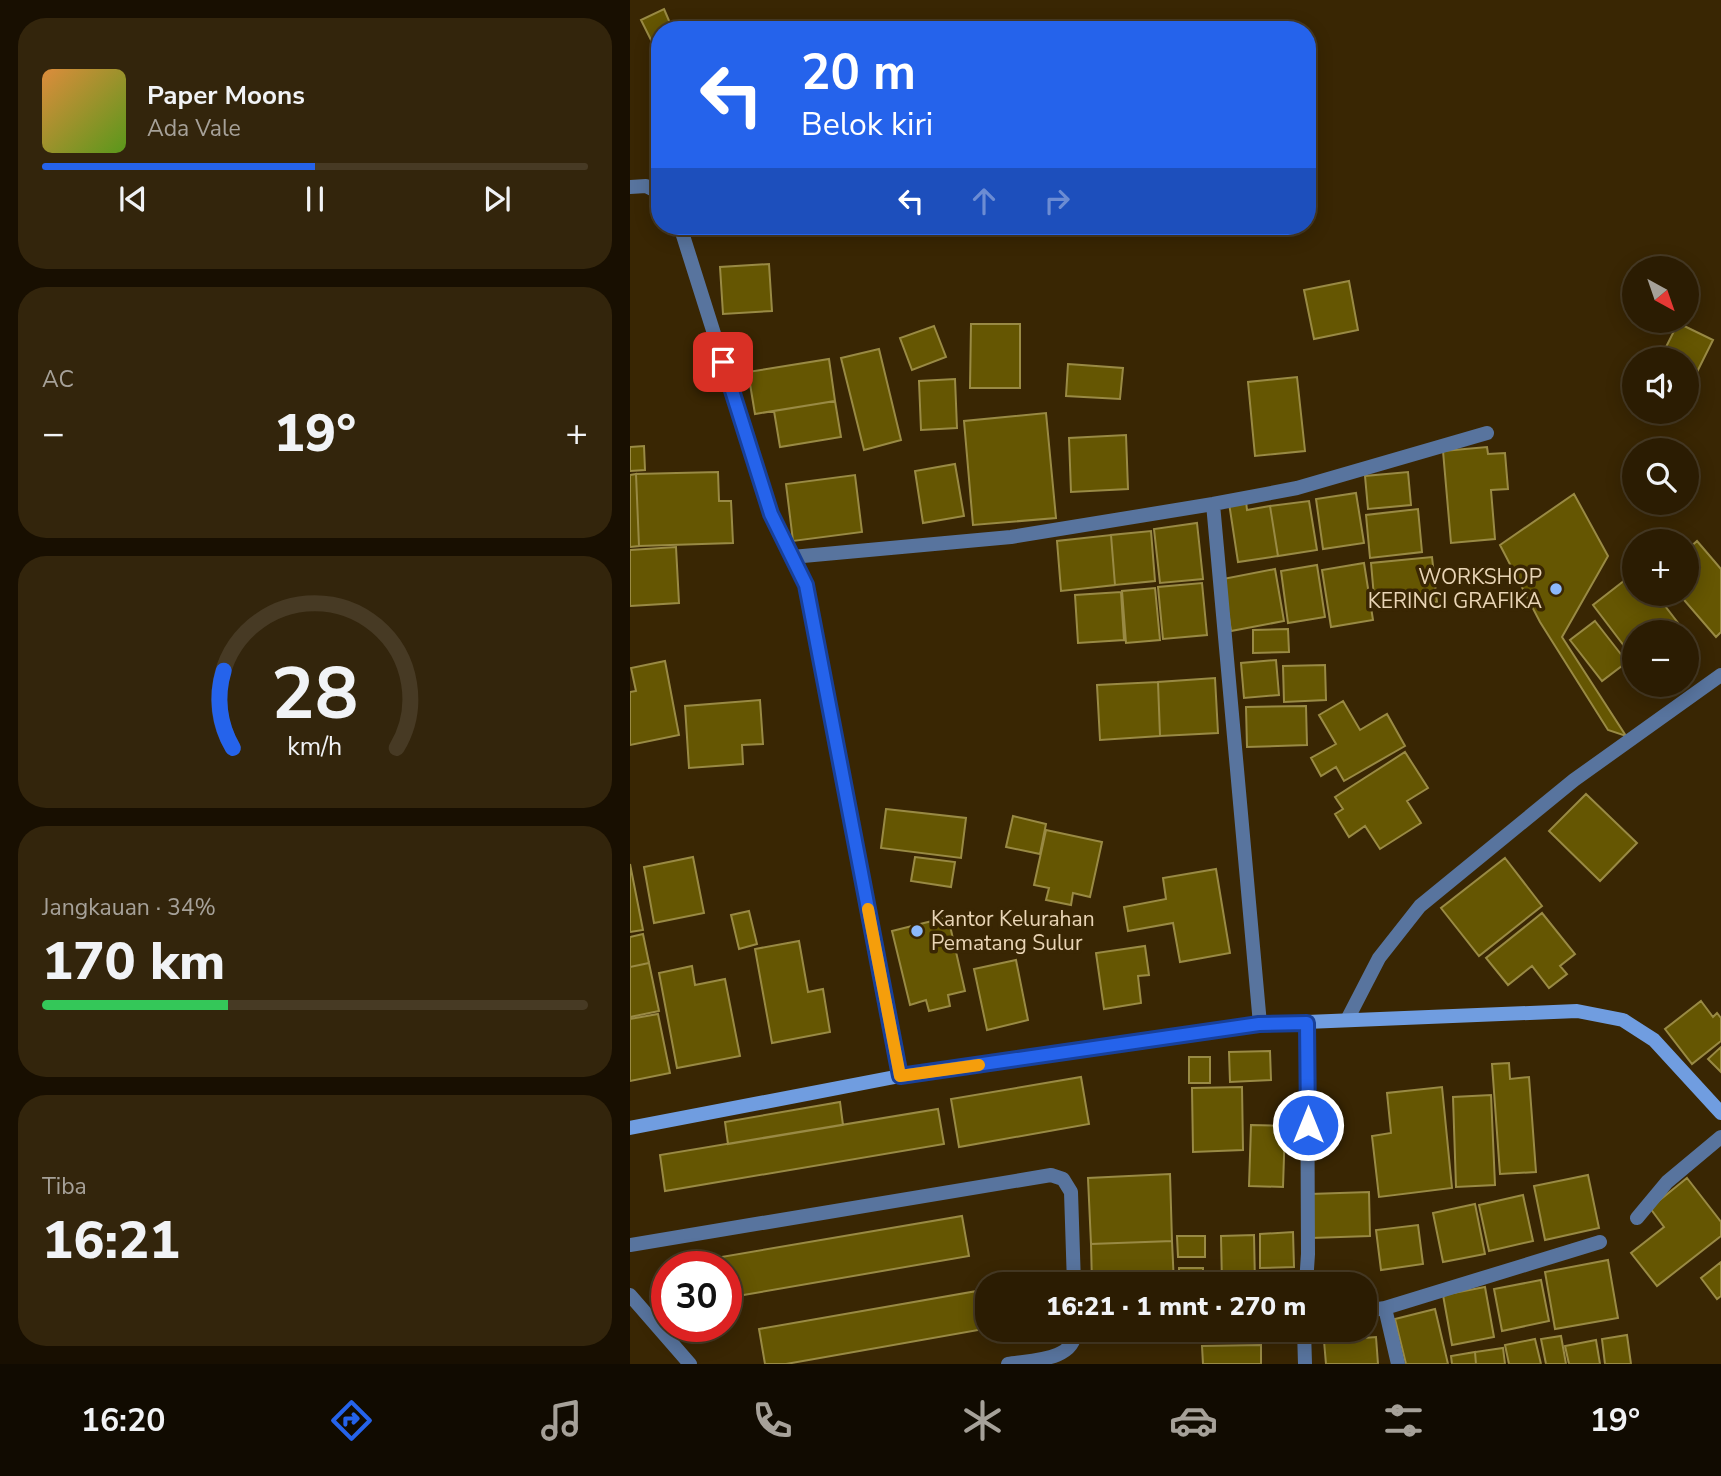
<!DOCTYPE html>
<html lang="id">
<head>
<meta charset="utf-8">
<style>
  :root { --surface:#2b1c02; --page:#33250c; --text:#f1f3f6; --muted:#a6a199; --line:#473a24; --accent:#2563eb }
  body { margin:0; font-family:"Nunito Sans",sans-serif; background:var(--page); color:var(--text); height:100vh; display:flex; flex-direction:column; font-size:26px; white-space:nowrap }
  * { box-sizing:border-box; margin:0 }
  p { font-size:23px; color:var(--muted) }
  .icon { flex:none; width:38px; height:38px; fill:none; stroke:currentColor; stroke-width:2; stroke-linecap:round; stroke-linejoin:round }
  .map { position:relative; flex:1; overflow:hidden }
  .panel { display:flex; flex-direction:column; gap:18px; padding:18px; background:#180f01; width:630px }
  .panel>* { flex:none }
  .top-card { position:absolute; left:21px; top:21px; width:665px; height:214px; border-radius:28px; box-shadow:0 4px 18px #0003,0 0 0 2px var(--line); background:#2563eb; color:#fff; overflow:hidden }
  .needle { width:46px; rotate:140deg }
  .controls { position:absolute; left:992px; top:256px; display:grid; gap:14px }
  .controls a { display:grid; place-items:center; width:77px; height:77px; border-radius:50%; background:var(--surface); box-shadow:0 4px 18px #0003,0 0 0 2px var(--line); font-size:35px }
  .speed { position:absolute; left:21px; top:1251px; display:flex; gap:14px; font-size:35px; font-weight:700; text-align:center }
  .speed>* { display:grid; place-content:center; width:91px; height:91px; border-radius:50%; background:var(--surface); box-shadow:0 4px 18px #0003,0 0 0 2px var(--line); line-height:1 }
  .speed .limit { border:10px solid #d22; background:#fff; color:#111 }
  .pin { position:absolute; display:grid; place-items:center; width:60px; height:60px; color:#fff; margin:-30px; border-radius:14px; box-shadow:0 4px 10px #0006 }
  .me { position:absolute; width:77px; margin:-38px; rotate:0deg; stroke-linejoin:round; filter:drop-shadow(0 0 5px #0008) }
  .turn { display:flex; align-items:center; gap:24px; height:147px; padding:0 35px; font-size:32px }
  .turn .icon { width:91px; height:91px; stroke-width:2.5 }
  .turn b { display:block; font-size:49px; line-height:60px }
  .lanes { display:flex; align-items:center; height:66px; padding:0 35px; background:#0003; justify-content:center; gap:35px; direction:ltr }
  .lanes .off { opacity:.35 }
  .big { font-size:52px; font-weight:800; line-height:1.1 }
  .panel .tile { flex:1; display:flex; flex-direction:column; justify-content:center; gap:10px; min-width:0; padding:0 24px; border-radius:28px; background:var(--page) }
  .panel .dial { align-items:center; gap:0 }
  .dial svg { height:182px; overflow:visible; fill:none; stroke:var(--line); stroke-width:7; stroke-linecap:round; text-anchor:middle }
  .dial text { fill:var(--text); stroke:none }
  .song { display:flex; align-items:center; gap:21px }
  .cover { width:84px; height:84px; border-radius:10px; background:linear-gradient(135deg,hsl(30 70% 55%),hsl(90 70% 35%)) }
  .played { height:7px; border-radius:4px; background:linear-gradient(90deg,var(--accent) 50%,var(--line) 50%) }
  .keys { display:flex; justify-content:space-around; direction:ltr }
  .heat { display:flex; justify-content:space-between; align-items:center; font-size:38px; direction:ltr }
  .charge { height:10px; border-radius:5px; background:linear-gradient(90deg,#34c759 34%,var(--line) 0) }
  .trip { position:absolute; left:345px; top:1272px; width:402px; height:70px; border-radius:28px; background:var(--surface); box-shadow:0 4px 18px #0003,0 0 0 2px var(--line); font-weight:800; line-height:70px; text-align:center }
  .menu { display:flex; height:112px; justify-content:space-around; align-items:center; background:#110b01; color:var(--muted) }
  .menu .icon { width:49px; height:49px }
  .menu .active { color:var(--accent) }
  .menu b { font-size:32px; color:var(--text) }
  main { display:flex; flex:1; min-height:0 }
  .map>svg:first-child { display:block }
  .building { fill:#655602; stroke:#998a44; stroke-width:2 }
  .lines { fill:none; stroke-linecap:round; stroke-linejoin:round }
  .lane { stroke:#58749e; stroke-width:14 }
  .street { stroke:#58749e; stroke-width:14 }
  .secondary { stroke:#709de0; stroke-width:14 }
  .route-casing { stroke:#184099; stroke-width:18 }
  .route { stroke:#2563eb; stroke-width:12 }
  .slow { stroke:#f59e0b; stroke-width:12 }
  .poi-dot { fill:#8cb9fc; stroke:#392603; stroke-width:2.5 }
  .labels { text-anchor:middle; stroke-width:7; stroke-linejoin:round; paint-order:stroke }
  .poi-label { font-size:21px; fill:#e9d5b6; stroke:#392603; text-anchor:end }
</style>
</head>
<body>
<main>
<section class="panel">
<div class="tile">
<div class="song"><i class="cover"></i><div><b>Paper Moons</b><p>Ada Vale</p></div></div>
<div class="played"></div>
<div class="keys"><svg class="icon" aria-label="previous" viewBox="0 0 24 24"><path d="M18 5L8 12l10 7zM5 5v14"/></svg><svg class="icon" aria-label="pause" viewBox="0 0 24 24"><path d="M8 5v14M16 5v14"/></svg><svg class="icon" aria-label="next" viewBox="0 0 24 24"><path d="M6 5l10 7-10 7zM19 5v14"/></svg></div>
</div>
<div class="tile"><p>AC</p>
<div class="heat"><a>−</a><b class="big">19°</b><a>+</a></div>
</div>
<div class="tile dial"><svg viewBox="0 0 100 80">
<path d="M14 69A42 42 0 1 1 86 69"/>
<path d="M14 69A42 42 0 0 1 10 35" stroke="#2563eb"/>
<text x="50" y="56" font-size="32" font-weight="700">28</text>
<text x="50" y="72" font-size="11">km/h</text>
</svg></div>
<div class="tile"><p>Jangkauan · 34%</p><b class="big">170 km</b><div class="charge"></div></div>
<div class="tile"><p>Tiba</p><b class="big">16:21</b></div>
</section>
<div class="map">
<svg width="1091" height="1364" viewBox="0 0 1091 1364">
  <rect width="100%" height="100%" fill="#392603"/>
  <path class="building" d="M 34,9 L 43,30 L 30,30 L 30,46 L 25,48 L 11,20 Z
    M 139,264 L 142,311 L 93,314 L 90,267 Z
    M 719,281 L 728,330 L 684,339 L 674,290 Z
    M 1048,323 L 1083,340 L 1062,382 L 1057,379 L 1057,359 L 1030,359 Z
    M 341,324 L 390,324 L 390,388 L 340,388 Z
    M 304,326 L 316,357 L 282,370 L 270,338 Z
    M 249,349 L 271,440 L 234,450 L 211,358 Z
    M 199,359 L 205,401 L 125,414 L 118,372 Z
    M 438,364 L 493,368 L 490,399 L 436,396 Z
    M 667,377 L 675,451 L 625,456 L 618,382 Z
    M 325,379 L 327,428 L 291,430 L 289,381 Z
    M 205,401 L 211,437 L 150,447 L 144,411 Z
    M 416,413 L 426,518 L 343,525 L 334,421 Z
    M 496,435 L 498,489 L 441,492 L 439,438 Z
    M 14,446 L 15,470 L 0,471 L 0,447 Z
    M 857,447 L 858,454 L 875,453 L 878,489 L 861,490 L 865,539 L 821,543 L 813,451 Z
    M 325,464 L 334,516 L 293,523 L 285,471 Z
    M 88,472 L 89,501 L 101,501 L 103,543 L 9,546 L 6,474 Z
    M 778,472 L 781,505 L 738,509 L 735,476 Z
    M 6,474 L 9,546 L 0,547 L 0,475 Z
    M 225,475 L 232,532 L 163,541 L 156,484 Z
    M 726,493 L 734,543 L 693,549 L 686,499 Z
    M 944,494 L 978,556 L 932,637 L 996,736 L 978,730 L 910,622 L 870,545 Z
    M 616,501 L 617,510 L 640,506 L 648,556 L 608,562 L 599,503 Z
    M 679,501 L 687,550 L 648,556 L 640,506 Z
    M 788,509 L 792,552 L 740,558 L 736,515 Z
    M 567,523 L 573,579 L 530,583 L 524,529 Z
    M 521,531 L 525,581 L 485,585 L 481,535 Z
    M 481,535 L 485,585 L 431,591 L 427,541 Z
    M 1067,541 L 1091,569 L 1091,632 L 1086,637 L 1048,593 L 1057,593 L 1057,550 Z
    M 46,547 L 49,603 L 0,606 L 0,550 Z
    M 802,557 L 807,602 L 745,608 L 741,563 Z
    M 734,563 L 743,620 L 701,627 L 692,570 Z
    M 687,565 L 695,617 L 658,623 L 651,571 Z
    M 645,569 L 654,621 L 601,631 L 593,579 Z
    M 1004,573 L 1004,593 L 1025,593 L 1055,632 L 1004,632 L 1004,659 L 963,605 Z
    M 572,583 L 577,635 L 533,639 L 528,587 Z
    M 525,588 L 530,640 L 496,643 L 492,591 Z
    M 491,592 L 494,640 L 448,643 L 445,595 Z
    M 965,621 L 997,662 L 972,681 L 940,640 Z
    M 658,629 L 659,652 L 623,653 L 623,630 Z
    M 646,660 L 649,695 L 614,698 L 611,663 Z
    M 35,661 L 49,735 L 0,745 L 0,692 L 6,691 L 1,668 Z
    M 695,665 L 696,700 L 654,702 L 653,666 Z
    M 585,678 L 588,733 L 530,736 L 528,682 Z
    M 528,682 L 530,736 L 470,740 L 467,685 Z
    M 130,700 L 133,744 L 112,745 L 113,764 L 59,768 L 55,706 Z
    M 713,701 L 730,730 L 757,714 L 775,746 L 714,781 L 706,767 L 691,776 L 681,758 L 706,744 L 689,715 Z
    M 676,706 L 677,745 L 617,747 L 616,707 Z
    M 775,752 L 798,788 L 777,801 L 791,823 L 750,849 L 735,826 L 719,837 L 705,814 L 713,809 L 705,797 Z
    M 956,794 L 1007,843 L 970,881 L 919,831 Z
    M 256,809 L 336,818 L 331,858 L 251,848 Z
    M 383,816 L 416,824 L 410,854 L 376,847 Z
    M 416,830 L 472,842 L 460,897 L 443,893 L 441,905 L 416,900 L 419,888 L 404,885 Z
    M 63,857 L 74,913 L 24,923 L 14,867 Z
    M 285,857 L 325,862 L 321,887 L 281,881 Z
    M 875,858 L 912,906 L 849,956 L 811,908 Z
    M 0,864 L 13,930 L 0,932 Z
    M 586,869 L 600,953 L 550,962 L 543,923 L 498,931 L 494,907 L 536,899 L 533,878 Z
    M 119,911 L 127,944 L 109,949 L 101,915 Z
    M 912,913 L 945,954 L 930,966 L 937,974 L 919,988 L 902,966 L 878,985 L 856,958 Z
    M 318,917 L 335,991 L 318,995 L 320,1006 L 299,1011 L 296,1000 L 280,1005 L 262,931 Z
    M 13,934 L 19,963 L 0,967 L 0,937 Z
    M 169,941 L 178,992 L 193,989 L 200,1032 L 142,1043 L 125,949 Z
    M 515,946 L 519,975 L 508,976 L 511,1003 L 474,1009 L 466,953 Z
    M 386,960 L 398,1020 L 357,1030 L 344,969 Z
    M 19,963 L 29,1011 L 0,1017 L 0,967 Z
    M 62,966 L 65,985 L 95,979 L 110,1056 L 47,1068 L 29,973 Z
    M 1071,1001 L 1083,1017 L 1087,1013 L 1091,1018 L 1091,1041 L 1062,1064 L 1035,1029 Z
    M 28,1014 L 40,1073 L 0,1081 L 0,1019 Z
    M 1091,1047 L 1091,1072 L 1078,1059 Z
    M 640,1051 L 641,1080 L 600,1082 L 599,1052 Z
    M 559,1057 L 580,1057 L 580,1083 L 559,1083 Z
    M 879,1063 L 880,1079 L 899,1077 L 906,1172 L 870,1174 L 862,1064 Z
    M 451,1077 L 459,1124 L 329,1147 L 321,1099 Z
    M 612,1087 L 613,1150 L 563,1152 L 562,1088 Z
    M 812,1087 L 822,1188 L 749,1197 L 742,1136 L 761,1133 L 757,1093 Z
    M 861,1095 L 865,1185 L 826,1187 L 823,1097 Z
    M 210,1102 L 213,1125 L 98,1144 L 95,1122 Z
    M 308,1109 L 314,1144 L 35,1191 L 30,1155 Z
    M 621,1125 L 655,1126 L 653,1187 L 619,1186 Z
    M 540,1174 L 542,1241 L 461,1244 L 458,1178 Z
    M 958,1175 L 969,1228 L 915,1240 L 904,1186 Z
    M 1057,1178 L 1091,1222 L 1091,1236 L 1027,1286 L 1001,1253 L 1034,1227 L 1020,1208 Z
    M 739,1192 L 740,1236 L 681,1238 L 680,1194 Z
    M 893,1195 L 903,1241 L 859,1251 L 849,1205 Z
    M 845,1204 L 855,1254 L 813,1262 L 803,1213 Z
    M 332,1216 L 339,1256 L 96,1298 L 96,1267 L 56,1267 L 56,1263 Z
    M 788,1225 L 793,1264 L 751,1270 L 746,1230 Z
    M 663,1232 L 664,1267 L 630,1268 L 630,1234 Z
    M 624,1235 L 625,1284 L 592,1284 L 591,1236 Z
    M 547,1236 L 575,1236 L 575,1257 L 548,1257 Z
    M 542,1241 L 544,1284 L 462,1284 L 461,1244 Z
    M 978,1260 L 988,1318 L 925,1329 L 915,1272 Z
    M 1091,1262 L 1091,1296 L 1087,1299 L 1071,1278 Z
    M 549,1268 L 573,1268 L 573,1284 L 549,1284 Z
    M 911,1280 L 919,1321 L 872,1331 L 864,1289 Z
    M 855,1287 L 864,1337 L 822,1345 L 813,1295 Z
    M 347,1291 L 354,1329 L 156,1364 L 135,1364 L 129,1329 Z
    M 805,1309 L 818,1364 L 776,1364 L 765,1319 Z
    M 464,1330 L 546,1330 L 547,1339 L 465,1343 Z
    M 567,1330 L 634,1330 L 634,1335 L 567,1340 Z
    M 997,1335 L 1001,1364 L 975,1364 L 972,1339 Z
    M 931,1336 L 936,1364 L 916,1364 L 911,1339 Z
    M 746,1337 L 748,1364 L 696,1364 L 694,1341 Z
    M 905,1339 L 911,1364 L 879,1364 L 875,1345 Z
    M 966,1340 L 970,1364 L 939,1364 L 935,1346 Z
    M 631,1345 L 631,1364 L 573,1364 L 572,1346 Z
    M 873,1348 L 875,1364 L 846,1364 L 845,1352 Z
    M 845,1352 L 846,1364 L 822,1364 L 821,1356 Z"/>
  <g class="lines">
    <path class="lane" d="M 0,1245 L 421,1175 L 433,1179 L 441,1192 L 444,1284
      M 0,1295 L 60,1364
      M 378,1364 C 401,1360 446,1361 445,1330"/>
    <path class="street" d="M 0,187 L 16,186 L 30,193
      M 50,226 L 141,514 L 162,557 L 381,537 L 583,504 L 667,488 L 857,433
      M 583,504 L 630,1024
      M 162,557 L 176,585 L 270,1076
      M 717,1020 L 749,958 L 790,906 L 944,780 L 1091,675
      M 1007,1218 L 1037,1182 L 1091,1137
      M 676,1284 L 678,1254 L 677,1023
      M 755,1308 L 768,1364
      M 735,1311 L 755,1308 L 970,1242
      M 674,1330 L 675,1364"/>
    <path class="secondary" d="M 0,1128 L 270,1076 L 630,1024 L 947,1011 L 993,1020 L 1024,1040 L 1091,1113"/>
  </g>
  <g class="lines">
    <defs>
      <path id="route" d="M 93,362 L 141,514 L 176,585 L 270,1076 L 629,1024 L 677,1023 L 678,1125"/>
    </defs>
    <use href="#route" class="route-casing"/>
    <use href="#route" class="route"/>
    <path class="slow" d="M 238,909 L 270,1076 L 349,1065"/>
  </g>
  <g class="poi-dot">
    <circle cx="926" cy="589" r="7"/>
    <circle cx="287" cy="931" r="7"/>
  </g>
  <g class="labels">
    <g class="poi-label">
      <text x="912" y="584">WORKSHOP<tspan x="912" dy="24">KERINCI GRAFIKA</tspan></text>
      <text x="301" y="926" text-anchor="start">Kantor Kelurahan<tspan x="301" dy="24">Pematang Sulur</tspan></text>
    </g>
  </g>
</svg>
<div class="controls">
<a><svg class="needle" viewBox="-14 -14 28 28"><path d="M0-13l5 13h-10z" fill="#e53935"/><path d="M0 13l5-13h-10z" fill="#a6a199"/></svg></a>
<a><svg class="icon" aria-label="sound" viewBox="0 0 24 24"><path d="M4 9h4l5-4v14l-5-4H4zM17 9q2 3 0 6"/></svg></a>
<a><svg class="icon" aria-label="search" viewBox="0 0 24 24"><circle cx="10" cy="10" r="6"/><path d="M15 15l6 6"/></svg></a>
<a>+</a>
<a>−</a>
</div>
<div class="speed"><div class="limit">30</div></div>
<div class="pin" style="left:93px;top:362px;background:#d93025"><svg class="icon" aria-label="arrive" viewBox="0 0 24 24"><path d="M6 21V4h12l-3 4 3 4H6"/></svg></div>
<svg class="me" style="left:678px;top:1125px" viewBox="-20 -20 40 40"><circle r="17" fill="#2563eb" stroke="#fff" stroke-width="3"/><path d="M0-11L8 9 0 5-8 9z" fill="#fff"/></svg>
<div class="trip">16:21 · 1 mnt · 270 m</div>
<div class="top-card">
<div class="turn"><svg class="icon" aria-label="left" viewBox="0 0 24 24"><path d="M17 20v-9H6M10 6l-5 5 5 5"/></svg><div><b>20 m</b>Belok kiri</div></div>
<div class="lanes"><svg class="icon" aria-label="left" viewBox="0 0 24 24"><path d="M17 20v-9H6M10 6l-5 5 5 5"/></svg><svg class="icon off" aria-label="ahead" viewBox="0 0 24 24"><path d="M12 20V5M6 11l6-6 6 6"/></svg><svg class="icon off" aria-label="right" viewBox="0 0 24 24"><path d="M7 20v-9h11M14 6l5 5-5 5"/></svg></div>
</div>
</div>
</main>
<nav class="menu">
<b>16:20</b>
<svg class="icon active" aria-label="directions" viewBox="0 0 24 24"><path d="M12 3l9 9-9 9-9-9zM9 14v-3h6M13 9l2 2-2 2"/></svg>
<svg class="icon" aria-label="music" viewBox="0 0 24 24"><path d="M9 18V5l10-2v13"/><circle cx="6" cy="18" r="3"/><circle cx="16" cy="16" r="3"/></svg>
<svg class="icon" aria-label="phone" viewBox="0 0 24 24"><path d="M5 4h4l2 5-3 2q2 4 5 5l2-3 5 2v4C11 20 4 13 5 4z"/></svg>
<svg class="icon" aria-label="climate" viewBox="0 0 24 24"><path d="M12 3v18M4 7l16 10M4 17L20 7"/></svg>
<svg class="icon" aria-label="car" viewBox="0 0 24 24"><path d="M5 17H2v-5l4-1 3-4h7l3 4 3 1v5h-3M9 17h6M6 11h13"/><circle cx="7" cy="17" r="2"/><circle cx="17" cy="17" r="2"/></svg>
<svg class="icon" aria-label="filters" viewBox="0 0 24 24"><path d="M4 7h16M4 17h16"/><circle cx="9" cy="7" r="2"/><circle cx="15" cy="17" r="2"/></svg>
<b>19°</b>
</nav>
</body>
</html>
